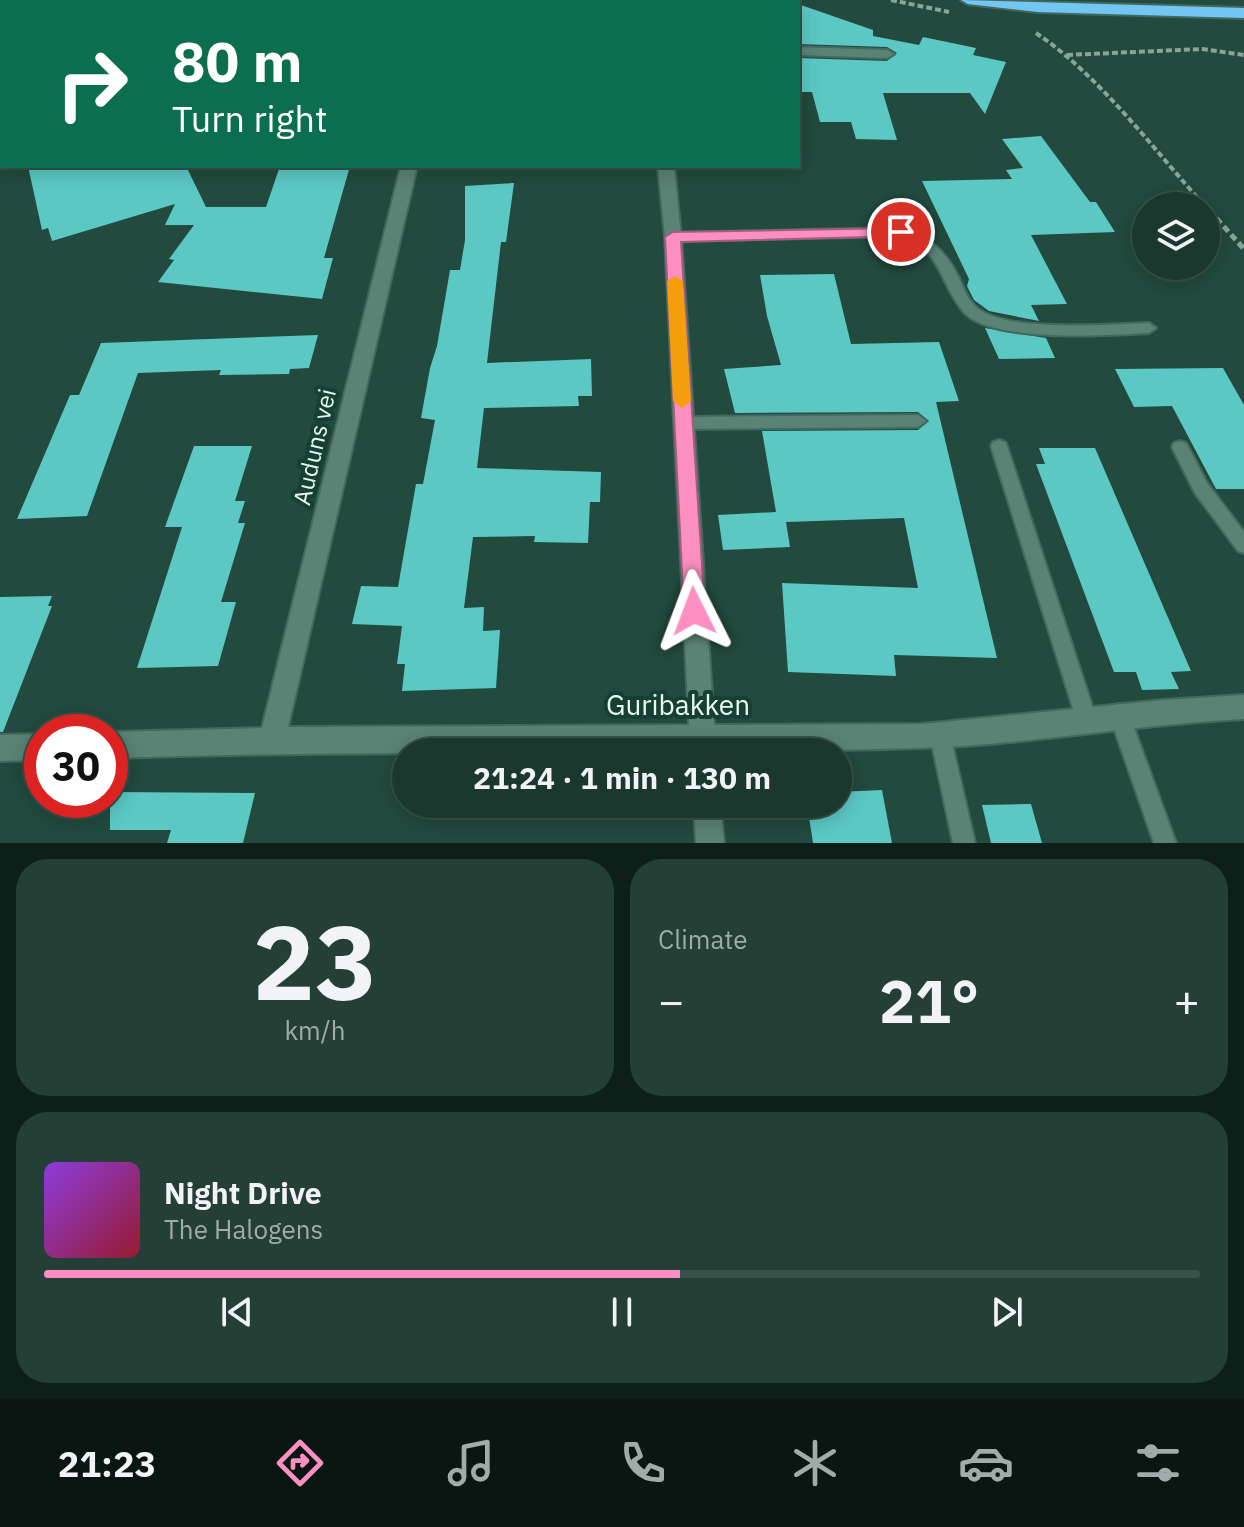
<!DOCTYPE html>
<html lang="en">
<head>
<meta charset="utf-8">
<style>
  :root { --surface:#1a382e; --page:#233f36; --text:#f1f3f6; --muted:#9facaa; --line:#38524a; --accent:#fc8fc1 }
  body { margin:0; font-family:"IBM Plex Sans",sans-serif; background:var(--page); color:var(--text); height:100vh; display:flex; flex-direction:column; font-size:30px; white-space:nowrap }
  * { box-sizing:border-box; margin:0 }
  p { font-size:26px; color:var(--muted) }
  .icon { flex:none; width:44px; height:44px; fill:none; stroke:currentColor; stroke-width:2; stroke-linecap:round; stroke-linejoin:round }
  .map { position:relative; height:843px; overflow:hidden }
  .drawer { display:flex; flex-direction:column; gap:16px; padding:16px; background:#0e1f19; flex:1 }
  .drawer>* { flex:none }
  .top-card { position:absolute; left:0px; top:0px; width:800px; height:168px; box-shadow:0 4px 20px #0003,0 0 0 2px var(--line); background:#0b6e4f; color:#fff; overflow:hidden }
  .controls { position:absolute; left:1132px; top:192px; display:grid; gap:16px }
  .controls a { display:grid; place-items:center; width:88px; height:88px; border-radius:50%; background:var(--surface); box-shadow:0 4px 20px #0003,0 0 0 2px var(--line); font-size:40px }
  .speed { position:absolute; left:24px; top:714px; display:flex; gap:16px; font-size:40px; font-weight:700; text-align:center }
  .speed>* { display:grid; place-content:center; width:104px; height:104px; border-radius:50%; background:var(--surface); box-shadow:0 4px 20px #0003,0 0 0 2px var(--line); line-height:1 }
  .speed .limit { border:12px solid #d22; background:#fff; color:#111 }
  .pin { position:absolute; display:grid; place-items:center; width:68px; height:68px; color:#fff; margin:-34px; border:4px solid #fff; border-radius:50%; box-shadow:0 2px 8px #0007 }
  .me { position:absolute; width:88px; margin:-44px; rotate:357deg; stroke-linejoin:round; filter:drop-shadow(0 0 6px #0008) }
  .turn { display:flex; align-items:center; gap:28px; height:168px; padding:0 40px; font-size:36px }
  .turn .icon { width:104px; height:104px; stroke-width:2.5 }
  .turn b { display:block; font-size:56px; line-height:68px }
  .big { font-size:60px; font-weight:700; line-height:1.1 }
  .drawer .tile { flex:1; display:flex; flex-direction:column; justify-content:center; gap:12px; min-width:0; padding:0 28px; border-radius:32px; background:var(--page) }
  .drawer .dial { align-items:center; gap:0 }
  .dial b { font-size:104px; line-height:1 }
  .song { display:flex; align-items:center; gap:24px }
  .cover { width:96px; height:96px; border-radius:12px; background:linear-gradient(135deg,hsl(270 70% 55%),hsl(350 70% 35%)) }
  .played { height:8px; border-radius:4px; background:linear-gradient(90deg,var(--accent) 55%,var(--line) 55%) }
  .keys { display:flex; justify-content:space-around; direction:ltr }
  .heat { display:flex; justify-content:space-between; align-items:center; font-size:44px; direction:ltr }
  .drawer .tiles { flex:1; display:grid; gap:16px; grid-template-columns:1fr 1fr }
  .tile:last-child { grid-column:span 2 }
  .trip { position:absolute; left:392px; top:738px; width:460px; height:80px; border-radius:40px; background:var(--surface); box-shadow:0 4px 20px #0003,0 0 0 2px var(--line); font-weight:700; line-height:80px; text-align:center }
  .dock { display:flex; height:128px; justify-content:space-around; align-items:center; background:#0a1612; color:var(--muted) }
  .dock .icon { width:56px; height:56px }
  .dock .current { color:var(--accent) }
  .dock b { font-size:36px; color:var(--text) }
  .map>svg:first-child { display:block }
  .building { fill:#5bc8c4 }
  .lines { fill:none; stroke-linecap:round; stroke-linejoin:round }
  .service-casing { stroke:#43695e; stroke-width:4 }
  .minor-casing { stroke:#43695e; stroke-width:4 }
  .motorway-casing { stroke:#43695e; stroke-width:4 }
  .path-far1 { stroke:#86a59b; stroke-width:4; stroke-dasharray:6 3; stroke-linecap:butt }
  .path { stroke:#86a59b; stroke-width:5; stroke-dasharray:7 4; stroke-linecap:butt }
  .service { fill:#5a8375; fill-rule:evenodd }
  .minor { fill:#5a8375; fill-rule:evenodd }
  .motorway { fill:#72c7f2; fill-rule:evenodd }
  .route { fill:#fc8fc1; stroke:#a45d7d; stroke-width:2 }
  .slow { fill:#f59e0b }
  .labels { text-anchor:middle; stroke-width:8; stroke-linejoin:round; paint-order:stroke }
  .street-label { font-size:24px; fill:#e4faf2; stroke:#173f34 }
  .near-street-label { font-size:28px; fill:#e4faf2; stroke:#173f34 }
</style>
</head>
<body>
<div class="map">
<svg width="1244" height="843" viewBox="0 0 1244 843">
  <rect width="100%" height="100%" fill="#224a3e"/>
  <path class="building" d="M 798,4 L 873,30 L 873,36 L 919,45 L 923,37 L 976,48 L 973,55 L 1006,62 L 985,114 L 970,93 L 883,93 L 897,140 L 856,139 L 851,122 L 820,122 L 812,92 L 798,92 L 798,58 L 887,61 L 897,53 L 887,47 L 798,44 Z
    M 1041,136 L 1090,202 L 1096,202 L 1115,232 L 1031,235 L 1067,304 L 1031,305 L 1039,321 L 989,311 L 974,300 L 967,286 L 969,279 L 922,181 L 1012,179 L 1006,170 L 1023,168 L 1002,139 Z
    M 28,166 L 186,166 L 206,207 L 266,207 L 280,166 L 350,166 L 324,258 L 333,258 L 322,299 L 158,282 L 174,260 L 169,259 L 194,225 L 165,225 L 175,204 L 52,241 L 48,228 L 42,230 Z
    M 514,183 L 506,242 L 501,242 L 487,363 L 591,359 L 592,396 L 578,396 L 579,406 L 484,408 L 477,468 L 601,472 L 600,502 L 590,502 L 588,543 L 534,542 L 535,536 L 473,537 L 464,608 L 484,607 L 483,631 L 500,630 L 496,688 L 402,691 L 405,664 L 397,664 L 402,626 L 352,624 L 361,586 L 398,587 L 416,484 L 423,484 L 435,420 L 421,418 L 430,368 L 437,346 L 450,270 L 460,270 L 465,240 L 465,186 Z
    M 834,274 L 851,344 L 939,342 L 959,401 L 936,402 L 997,658 L 894,655 L 896,676 L 788,672 L 782,583 L 918,588 L 904,518 L 786,522 L 790,547 L 723,550 L 718,515 L 776,512 L 762,431 L 918,430 L 929,421 L 918,412 L 735,413 L 724,369 L 781,365 L 767,316 L 760,275 Z
    M 985,328 L 1046,338 L 1055,358 L 999,359 Z
    M 318,335 L 309,368 L 290,369 L 289,374 L 219,375 L 221,370 L 138,373 L 87,516 L 17,519 L 70,395 L 79,395 L 101,343 Z
    M 1223,368 L 1244,405 L 1244,489 L 1216,489 L 1172,406 L 1134,407 L 1115,369 Z
    M 194,446 L 252,446 L 235,501 L 245,501 L 238,523 L 245,523 L 221,602 L 236,602 L 218,666 L 137,668 L 182,527 L 165,527 Z
    M 1039,448 L 1095,448 L 1191,671 L 1171,672 L 1179,689 L 1142,690 L 1136,672 L 1114,672 L 1036,464 L 1045,464 Z
    M 52,596 L 48,606 L 52,606 L 3,732 L 0,732 L 0,597 Z
    M 882,790 L 892,843 L 813,843 L 807,804 L 838,804 L 838,792 Z
    M 110,792 L 255,793 L 243,843 L 167,843 L 171,830 L 110,830 Z
    M 1031,804 L 1042,843 L 991,843 L 982,805 Z"/>
  <g class="lines">
    <defs>
      <path id="service" d="M 901,228 C 930,236 946,252 959,278 C 963,287 967,298 974,305 C 1000,334 1111,324 1149,323 L 1156,328 L 1149,333 C 1109,335 987,344 962,310 C 938,279 942,251 900,236 L 673,241 L 666,237 L 673,233 Z
        M 918,415 L 926,421 L 918,427 L 683,429 L 677,427 L 675,423 L 677,419 L 683,417 Z
        M 999,440 L 1005,442 L 1007,446 L 1096,718 L 1093,725 L 1086,728 L 1079,725 L 1076,718 L 991,446 L 993,442 Z
        M 1180,441 L 1186,443 L 1207,483 L 1244,532 L 1244,553 L 1238,551 L 1195,493 L 1172,447 L 1174,443 Z
        M 1119,704 L 1126,707 L 1129,714 L 1176,843 L 1154,843 L 1109,714 L 1112,707 Z
        M 940,725 L 947,728 L 950,735 L 975,843 L 953,843 L 930,735 L 933,728 Z"/>
      <path id="minor" d="M 444,0 L 456,0 L 456,2 L 444,2 Z
        M 798,47 L 887,50 L 894,54 L 887,58 L 798,55 Z
        M 401,166 L 417,166 L 288,727 L 689,725 L 665,237 L 658,166 L 674,166 L 681,237 L 714,725 L 922,724 L 1163,700 L 1244,695 L 1244,719 C 1136,724 1028,745 920,748 C 652,756 383,749 110,758 L 110,732 L 262,728 Z
        M 42,734 L 42,760 L 0,761 L 0,735 Z
        M 694,804 L 720,804 L 724,843 L 696,843 Z"/>
      <path id="motorway" d="M 961,0 L 1244,8 L 1244,18 L 1038,12 L 968,4 Z"/>
    </defs>
    <use href="#service" class="service-casing"/>
    <use href="#minor" class="minor-casing"/>
    <use href="#motorway" class="motorway-casing"/>
    <path class="path-far1" d="M 891,0 L 949,12
      M 284,2 L 288,0
      M 1036,33 C 1100,76 1153,149 1205,206
      M 1067,55 L 1202,49 L 1244,55
      M 1206,207 L 1211,212"/>
    <path class="path" d="M 1209,210 L 1244,249"/>
    <use href="#service" class="service"/>
    <use href="#minor" class="minor"/>
    <use href="#motorway" class="motorway"/>
  </g>
  <path class="route" d="M 901,228 L 906,229 L 906,236 L 681,242 L 705,611 L 702,618 L 694,621 L 687,618 L 684,611 L 665,237 L 673,232 Z"/>
  <path class="slow" d="M 675,276 L 683,281 L 691,401 L 682,408 L 673,401 L 667,281 Z"/>
  <g class="labels">
    <g class="street-label">
      <text transform="translate(315 447) rotate(-77)" y="8">Auduns vei</text>
    </g>
    <g class="near-street-label">
      <text x="678" y="715">Guribakken</text>
    </g>
  </g>
</svg>
<div class="controls">
<a><svg class="icon" aria-label="layers" viewBox="0 0 24 24"><path d="M12 4l9 5-9 5-9-5zM3 14l9 5 9-5"/></svg></a>
</div>
<div class="speed"><div class="limit">30</div></div>
<div class="pin" style="left:901px;top:232px;background:#d93025"><svg class="icon" aria-label="arrive" viewBox="0 0 24 24"><path d="M6 21V4h12l-3 4 3 4H6"/></svg></div>
<svg class="me" style="left:694px;top:611px" viewBox="-20 -20 40 40"><path d="M0-17L14 15 0 8-14 15z" fill="#fc8fc1" stroke="#fff" stroke-width="4"/></svg>
<div class="trip">21:24 · 1 min · 130 m</div>
<div class="top-card">
<div class="turn"><svg class="icon" aria-label="right" viewBox="0 0 24 24"><path d="M7 20v-9h11M14 6l5 5-5 5"/></svg><div><b>80 m</b>Turn right</div></div>
</div>
</div>
<section class="drawer">
<div class="tiles">
<div class="tile dial"><b>23</b><p>km/h</p></div>
<div class="tile"><p>Climate</p>
<div class="heat"><a>−</a><b class="big">21°</b><a>+</a></div>
</div>
<div class="tile">
<div class="song"><i class="cover"></i><div><b>Night Drive</b><p>The Halogens</p></div></div>
<div class="played"></div>
<div class="keys"><svg class="icon" aria-label="previous" viewBox="0 0 24 24"><path d="M18 5L8 12l10 7zM5 5v14"/></svg><svg class="icon" aria-label="pause" viewBox="0 0 24 24"><path d="M8 5v14M16 5v14"/></svg><svg class="icon" aria-label="next" viewBox="0 0 24 24"><path d="M6 5l10 7-10 7zM19 5v14"/></svg></div>
</div>
</div>
</section>
<nav class="dock">
<b>21:23</b>
<svg class="icon current" aria-label="directions" viewBox="0 0 24 24"><path d="M12 3l9 9-9 9-9-9zM9 14v-3h6M13 9l2 2-2 2"/></svg>
<svg class="icon" aria-label="music" viewBox="0 0 24 24"><path d="M9 18V5l10-2v13"/><circle cx="6" cy="18" r="3"/><circle cx="16" cy="16" r="3"/></svg>
<svg class="icon" aria-label="phone" viewBox="0 0 24 24"><path d="M5 4h4l2 5-3 2q2 4 5 5l2-3 5 2v4C11 20 4 13 5 4z"/></svg>
<svg class="icon" aria-label="climate" viewBox="0 0 24 24"><path d="M12 3v18M4 7l16 10M4 17L20 7"/></svg>
<svg class="icon" aria-label="car" viewBox="0 0 24 24"><path d="M5 17H2v-5l4-1 3-4h7l3 4 3 1v5h-3M9 17h6M6 11h13"/><circle cx="7" cy="17" r="2"/><circle cx="17" cy="17" r="2"/></svg>
<svg class="icon" aria-label="filters" viewBox="0 0 24 24"><path d="M4 7h16M4 17h16"/><circle cx="9" cy="7" r="2"/><circle cx="15" cy="17" r="2"/></svg>
</nav>
</body>
</html>
